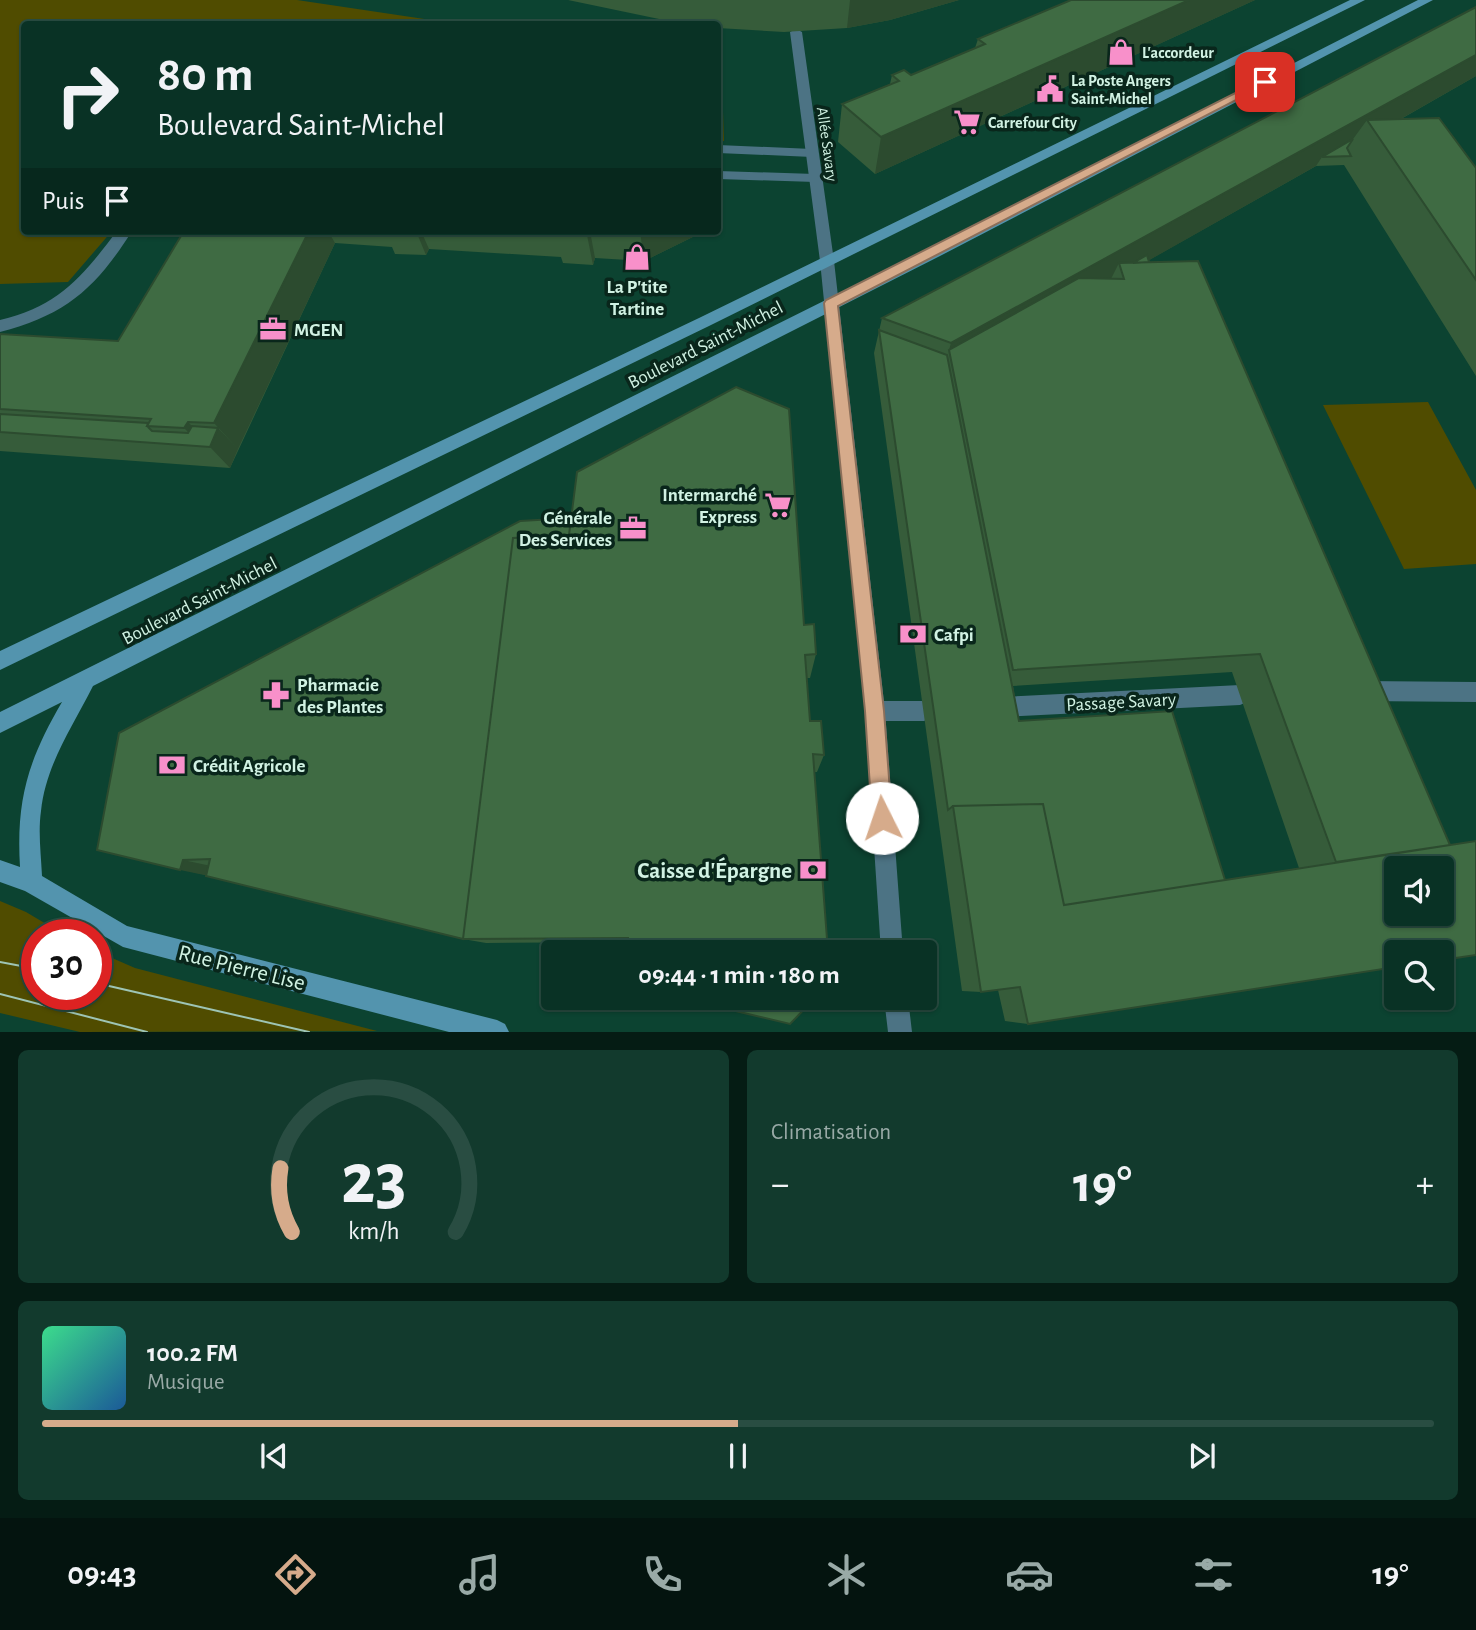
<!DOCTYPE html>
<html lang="fr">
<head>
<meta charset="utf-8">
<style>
  :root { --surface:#093225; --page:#123a2d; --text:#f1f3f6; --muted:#99aaa7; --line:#294d42; --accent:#d6ab8b }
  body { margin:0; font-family:"Alegreya Sans",sans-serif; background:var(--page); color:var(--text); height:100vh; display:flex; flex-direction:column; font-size:26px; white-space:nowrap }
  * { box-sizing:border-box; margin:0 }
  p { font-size:23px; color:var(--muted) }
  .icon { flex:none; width:38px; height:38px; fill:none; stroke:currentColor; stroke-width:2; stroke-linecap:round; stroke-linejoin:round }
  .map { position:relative; height:1032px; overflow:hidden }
  .drawer { display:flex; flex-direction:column; gap:18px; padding:18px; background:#051c14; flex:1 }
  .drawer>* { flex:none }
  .top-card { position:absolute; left:21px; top:21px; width:700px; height:214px; border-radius:7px; box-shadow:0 2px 5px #0004,0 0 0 2px var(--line); background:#093225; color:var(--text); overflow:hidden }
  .buttons { position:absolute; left:1384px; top:856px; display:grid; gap:14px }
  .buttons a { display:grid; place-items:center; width:70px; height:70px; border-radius:7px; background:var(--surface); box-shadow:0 2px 5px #0004,0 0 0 2px var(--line); font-size:35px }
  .speed { position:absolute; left:21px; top:919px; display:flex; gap:14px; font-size:35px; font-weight:700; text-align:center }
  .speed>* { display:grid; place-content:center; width:91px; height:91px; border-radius:50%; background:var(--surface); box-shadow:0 2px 5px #0004,0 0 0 2px var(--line); line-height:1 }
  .speed .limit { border:10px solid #d22; background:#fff; color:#111 }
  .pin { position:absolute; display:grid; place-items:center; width:60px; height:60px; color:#fff; margin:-30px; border-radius:14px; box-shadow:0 4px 10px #0006 }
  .me { position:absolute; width:77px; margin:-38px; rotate:356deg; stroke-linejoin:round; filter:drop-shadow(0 0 5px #0008) }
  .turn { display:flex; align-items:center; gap:24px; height:147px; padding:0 21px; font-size:32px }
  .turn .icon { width:91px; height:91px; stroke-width:2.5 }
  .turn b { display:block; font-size:49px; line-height:60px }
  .then { display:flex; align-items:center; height:66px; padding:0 21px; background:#0003; gap:14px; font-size:26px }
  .big { font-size:52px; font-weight:700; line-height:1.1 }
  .drawer .card { flex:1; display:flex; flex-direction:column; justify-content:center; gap:10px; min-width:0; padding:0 24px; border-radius:10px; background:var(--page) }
  .drawer .dial { align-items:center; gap:0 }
  .dial svg { height:182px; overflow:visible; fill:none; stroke:var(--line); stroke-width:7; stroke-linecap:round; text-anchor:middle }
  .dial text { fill:var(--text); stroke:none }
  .song { display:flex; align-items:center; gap:21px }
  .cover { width:84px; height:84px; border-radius:10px; background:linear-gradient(135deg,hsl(150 70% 55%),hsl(210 70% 35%)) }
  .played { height:7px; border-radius:4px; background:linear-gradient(90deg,var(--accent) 50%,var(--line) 50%) }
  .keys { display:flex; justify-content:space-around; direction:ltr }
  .heat { display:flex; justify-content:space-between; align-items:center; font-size:38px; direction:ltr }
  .drawer .tiles { flex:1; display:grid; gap:18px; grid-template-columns:1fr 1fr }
  .card:last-child { grid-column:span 2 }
  .trip { position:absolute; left:541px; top:940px; width:396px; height:70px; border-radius:7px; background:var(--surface); box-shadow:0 2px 5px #0004,0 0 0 2px var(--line); font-weight:700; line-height:70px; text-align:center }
  .tabs { display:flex; height:112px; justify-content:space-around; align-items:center; background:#04140f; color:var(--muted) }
  .tabs .icon { width:49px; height:49px }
  .tabs .selected { color:var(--accent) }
  .tabs b { font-size:32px; color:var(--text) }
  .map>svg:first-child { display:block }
  .green { fill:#504c00 }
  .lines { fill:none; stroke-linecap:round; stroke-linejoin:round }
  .service { fill:#4c7384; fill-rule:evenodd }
  .minor { fill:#4c7384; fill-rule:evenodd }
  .secondary { fill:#5394ae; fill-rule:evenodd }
  .tram { stroke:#9ec5b5; stroke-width:2 }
  .wall { fill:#365c3a; fill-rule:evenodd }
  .shaded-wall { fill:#2c4b2f }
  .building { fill:#3f6b43; stroke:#2c4b2f; stroke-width:2; fill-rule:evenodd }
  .route { fill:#d6ab8b; stroke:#8b6f5a; stroke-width:2 }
  .labels { text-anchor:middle; stroke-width:7; stroke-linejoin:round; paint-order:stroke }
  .far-poi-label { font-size:16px; font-weight:bold; fill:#d1f2e3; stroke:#09261b; text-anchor:start }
  .far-street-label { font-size:16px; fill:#d1f2e3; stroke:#09261b }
  .poi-label { font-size:19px; font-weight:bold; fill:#d1f2e3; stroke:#09261b; text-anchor:start }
  .street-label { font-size:19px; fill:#d1f2e3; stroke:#09261b }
  .near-poi-label { font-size:23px; font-weight:bold; fill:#d1f2e3; stroke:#09261b; text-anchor:end }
  .near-street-label { font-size:23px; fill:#d1f2e3; stroke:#09261b }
</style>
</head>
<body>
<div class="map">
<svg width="1476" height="1032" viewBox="0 0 1476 1032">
  <rect width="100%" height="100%" fill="#0c4331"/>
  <path class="green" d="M 0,0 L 297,0 L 458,24 L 24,24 L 24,231 L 112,231 L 68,282 L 0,284 Z
    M 718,52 L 721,53 L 724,141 L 718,140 Z
    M 1428,402 L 1476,490 L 1476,564 L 1404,569 L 1323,405 Z
    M 0,901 L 26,912 L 63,934 L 37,934 L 37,994 L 96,994 L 96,951 L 135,968 L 377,1031 L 80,1032 L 0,1013 Z"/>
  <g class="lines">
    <path class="service" d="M 718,145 L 812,149 L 818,153 L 812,157 L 718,153 Z
      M 718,171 L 815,174 L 822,178 L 815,182 L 718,179 Z
      M 117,231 L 132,231 C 96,288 66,315 0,332 L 0,320 C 59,306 82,277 117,231 Z
      M 1362,681 L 1476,682 L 1476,702 L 1362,701 L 1355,698 L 1352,691 L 1355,684 Z
      M 1240,685 L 1247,688 L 1250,695 L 1247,702 L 1240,705 L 1002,717 L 995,714 L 992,707 L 995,700 L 1002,697 Z
      M 875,701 L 924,701 L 931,704 L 934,711 L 931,718 L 924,721 L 875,721 L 868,718 L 865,711 L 868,704 Z"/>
    <path class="minor" d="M 796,29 L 802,32 L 834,261 L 885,711 L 903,952 L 881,952 L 865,711 L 820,261 L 790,32 Z
      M 884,998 L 908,998 L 912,1032 L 888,1032 Z"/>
    <path class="secondary" d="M 1350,0 L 1365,0 L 709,326 L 0,670 L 0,651 L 699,318 Z
      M 1418,0 L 1433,0 L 940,256 L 93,686 C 72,728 46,764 41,811 C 38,832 41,854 42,876 L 127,926 L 497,1020 L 505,1024 L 509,1032 L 449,1032 L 123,947 L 25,891 L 0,882 L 0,860 L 20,867 C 16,800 28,760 62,702 L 0,733 L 0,712 L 930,248 Z"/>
    <path class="tram" d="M 0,962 L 37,969
      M 96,983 L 309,1032
      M 0,994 L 147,1032"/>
  </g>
  <path class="wall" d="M 568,0 L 959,0 L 890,20 L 847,28 L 784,32 L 718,28 L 718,24 L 683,24 Z
    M 1071,0 L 1255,0 L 875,174 L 838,142 L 842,104 L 890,84 L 892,75 L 911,75 L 975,48 L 978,39 Z
    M 1476,7 L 1476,76 L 1401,119 L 1476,168 L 1476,376 L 1344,165 L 1316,166 L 1149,260 L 1450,845 L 1028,1024 L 1005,1021 L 998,990 L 981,992 L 962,991 L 874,353 L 882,318 ZM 1232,672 L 1299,868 L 1225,880 L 1019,721 L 1013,686 Z
    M 718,190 L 718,196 L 719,226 L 718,226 Z
    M 184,231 L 705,231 L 644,261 L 595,258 L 593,265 L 563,263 L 561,257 L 429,249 L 426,255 L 395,254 L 392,247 L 335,243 L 230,468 L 0,451 L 0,334 L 118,341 Z
    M 804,625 L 816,654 L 810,678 L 807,678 L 810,721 L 824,755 L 817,772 L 814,772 L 628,942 L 486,943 L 463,939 L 206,875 L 97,850 Z"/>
  <path class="shaded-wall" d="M 850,0 L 959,0 L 890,20 L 847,28 Z
    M 1189,0 L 1255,0 L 875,174 L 881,137 Z
    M 1476,55 L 1476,76 L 1376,133 L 1367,120 L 1345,150 L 1322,157 L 1316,166 L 1123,275 L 1119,263 L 1109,283 L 949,350 L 951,343 Z
    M 309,231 L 328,231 L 335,243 L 238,449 L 214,423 Z
    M 416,231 L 421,231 L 429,249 L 426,255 Z
    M 588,231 L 590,231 L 595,258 L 593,265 L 587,235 Z
    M 640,231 L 705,231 L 644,261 Z
    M 188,422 L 211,445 L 218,428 L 238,449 L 230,468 L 210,447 L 202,446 L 184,428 Z
    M 183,860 L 211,866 L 209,876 L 180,870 Z"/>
  <path class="building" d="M 1071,0 L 1189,0 L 881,137 L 842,104 L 899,81 L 892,75 L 904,70 L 911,75 L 985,44 L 978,39 Z
    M 1476,7 L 1476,55 L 951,343 L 882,318 Z
    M 1439,118 L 1476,168 L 1476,280 L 1367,120 Z
    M 1353,139 L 1347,148 L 1351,156 L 1322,157 Z
    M 184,231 L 309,231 L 214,423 L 188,422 L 184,428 L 147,426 L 151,419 L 0,409 L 0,334 L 118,341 Z
    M 556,231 L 588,231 L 587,235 L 555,233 Z
    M 1147,255 L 1149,262 L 1133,263 Z
    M 1198,261 L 1450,845 L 1336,862 L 1260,654 L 1013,670 L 949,350 L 1079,278 L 1124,279 L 1119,263 Z
    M 879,330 L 947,355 L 1019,721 L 1172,711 L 1225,880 L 1064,905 L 1043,804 L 953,806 L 948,810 Z
    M 736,387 L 789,409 L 804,625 L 814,624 L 816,654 L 805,655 L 810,721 L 821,721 L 824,755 L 813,754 L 828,952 L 628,952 L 628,938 L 463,939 L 513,538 L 569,535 L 577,472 Z
    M 0,414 L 148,423 L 147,426 L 152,431 L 188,433 L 192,426 L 218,428 L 210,447 L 0,432 Z
    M 571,518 L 569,535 L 513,538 L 463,939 L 206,876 L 210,859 L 183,860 L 180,870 L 97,850 L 119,733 L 520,521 Z
    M 1043,804 L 1064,905 L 1476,841 L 1476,955 L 1442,960 L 1442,952 L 1396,952 L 1396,967 L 1028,1024 L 1020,987 L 981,992 L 953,806 ZM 1396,868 L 1442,868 L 1442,914 L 1396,914 Z
    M 681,998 L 815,998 L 790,1024 Z"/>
  <path class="route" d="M 1261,80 L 1271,82 L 838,306 L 884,711 L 892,818 L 889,825 L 882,828 L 875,825 L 872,818 L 865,711 L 824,303 L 826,300 Z"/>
  <defs>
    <symbol id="shop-bare" viewBox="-9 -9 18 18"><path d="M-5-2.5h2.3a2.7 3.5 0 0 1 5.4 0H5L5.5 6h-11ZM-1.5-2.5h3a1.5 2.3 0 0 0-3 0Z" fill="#f890ca" stroke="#09261b" stroke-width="2.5" paint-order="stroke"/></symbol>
    <symbol id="civic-bare" viewBox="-9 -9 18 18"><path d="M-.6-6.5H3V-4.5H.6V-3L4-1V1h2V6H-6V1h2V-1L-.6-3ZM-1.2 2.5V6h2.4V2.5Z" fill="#f890ca" stroke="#09261b" stroke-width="2.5" paint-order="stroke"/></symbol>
    <symbol id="supermarket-bare" viewBox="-9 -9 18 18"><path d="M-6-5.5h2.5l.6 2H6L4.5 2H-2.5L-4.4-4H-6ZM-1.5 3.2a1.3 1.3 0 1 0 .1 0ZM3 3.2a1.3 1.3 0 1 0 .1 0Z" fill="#f890ca" stroke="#09261b" stroke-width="2.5" paint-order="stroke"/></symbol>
    <symbol id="office-bare" viewBox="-9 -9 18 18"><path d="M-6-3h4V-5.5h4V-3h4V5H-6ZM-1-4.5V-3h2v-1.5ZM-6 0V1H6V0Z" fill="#f890ca" stroke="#09261b" stroke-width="2.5" paint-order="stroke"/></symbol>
    <symbol id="bank-bare" viewBox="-9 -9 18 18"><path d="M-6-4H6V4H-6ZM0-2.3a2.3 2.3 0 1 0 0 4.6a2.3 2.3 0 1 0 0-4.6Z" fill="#f890ca" stroke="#09261b" stroke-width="2.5" paint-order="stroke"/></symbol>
    <symbol id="pharmacy-bare" viewBox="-9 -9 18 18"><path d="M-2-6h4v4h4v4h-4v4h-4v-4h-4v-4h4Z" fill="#f890ca" stroke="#09261b" stroke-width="2.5" paint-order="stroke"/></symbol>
  </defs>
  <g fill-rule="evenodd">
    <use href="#shop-bare" x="1102" y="33" width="38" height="38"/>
    <use href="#civic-bare" x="1031" y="70" width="38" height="38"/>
    <use href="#supermarket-bare" x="948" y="103" width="38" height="38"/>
    <use href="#shop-bare" x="618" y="238" width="38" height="38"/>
    <use href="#office-bare" x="254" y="310" width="38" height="38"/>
    <use href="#supermarket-bare" x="759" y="486" width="38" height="38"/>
    <use href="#office-bare" x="614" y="509" width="38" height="38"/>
    <use href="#bank-bare" x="894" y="615" width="38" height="38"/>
    <use href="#pharmacy-bare" x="257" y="676" width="38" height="38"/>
    <use href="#bank-bare" x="153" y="746" width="38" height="38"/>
    <use href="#bank-bare" x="794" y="851" width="38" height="38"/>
  </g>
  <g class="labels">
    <g class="far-poi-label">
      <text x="1142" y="58">L'accordeur</text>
      <text x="1071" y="86">La Poste Angers<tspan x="1071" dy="18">Saint-Michel</tspan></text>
      <text x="988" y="128">Carrefour City</text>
    </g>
    <g class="far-street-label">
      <text transform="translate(828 144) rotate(82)" y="6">Allée Savary</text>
    </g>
    <g class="poi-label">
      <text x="637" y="293" text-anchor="middle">La P'tite<tspan x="637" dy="22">Tartine</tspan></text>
      <text x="294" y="336">MGEN</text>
      <text x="757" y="501" text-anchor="end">Intermarché<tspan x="757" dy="22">Express</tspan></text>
      <text x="612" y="524" text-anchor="end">Générale<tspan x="612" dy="22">Des Services</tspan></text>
      <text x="934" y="641">Cafpi</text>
      <text x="297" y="691">Pharmacie<tspan x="297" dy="22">des Plantes</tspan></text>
      <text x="193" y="772">Crédit Agricole</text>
    </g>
    <g class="street-label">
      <text transform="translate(705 344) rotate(-27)" y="7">Boulevard Saint-Michel</text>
      <text transform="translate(199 600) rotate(-27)" y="7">Boulevard Saint-Michel</text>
      <text transform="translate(1121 701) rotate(-3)" y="7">Passage Savary</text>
    </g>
    <g class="near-poi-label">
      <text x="792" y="878">Caisse d'Épargne</text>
    </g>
    <g class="near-street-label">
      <text transform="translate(242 967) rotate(14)" y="8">Rue Pierre Lise</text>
    </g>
  </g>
</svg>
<div class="buttons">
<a><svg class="icon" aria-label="sound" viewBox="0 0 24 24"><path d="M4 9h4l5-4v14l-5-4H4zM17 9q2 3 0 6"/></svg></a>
<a><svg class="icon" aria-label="search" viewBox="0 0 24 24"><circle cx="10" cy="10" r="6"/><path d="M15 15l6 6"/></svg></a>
</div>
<div class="speed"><div class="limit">30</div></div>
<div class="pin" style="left:1265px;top:82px;background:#d93025"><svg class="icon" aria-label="arrive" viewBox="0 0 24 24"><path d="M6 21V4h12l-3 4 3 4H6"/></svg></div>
<svg class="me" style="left:882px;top:818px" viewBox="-20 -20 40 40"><circle r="19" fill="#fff"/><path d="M0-13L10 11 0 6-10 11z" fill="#d6ab8b"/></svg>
<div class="trip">09:44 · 1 min · 180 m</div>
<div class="top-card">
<div class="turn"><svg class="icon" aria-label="right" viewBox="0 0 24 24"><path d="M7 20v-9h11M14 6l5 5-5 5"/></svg><div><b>80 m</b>Boulevard Saint-Michel</div></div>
<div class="then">Puis<svg class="icon" aria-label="arrive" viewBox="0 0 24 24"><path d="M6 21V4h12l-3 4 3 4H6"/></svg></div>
</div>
</div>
<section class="drawer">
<div class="tiles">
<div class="card dial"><svg viewBox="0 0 100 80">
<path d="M14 69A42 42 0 1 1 86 69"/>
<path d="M14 69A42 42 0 0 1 9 41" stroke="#d6ab8b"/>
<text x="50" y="56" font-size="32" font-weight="700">23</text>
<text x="50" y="72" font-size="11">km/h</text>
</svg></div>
<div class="card"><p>Climatisation</p>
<div class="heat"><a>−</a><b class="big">19°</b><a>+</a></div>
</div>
<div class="card">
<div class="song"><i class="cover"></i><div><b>100.2 FM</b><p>Musique</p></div></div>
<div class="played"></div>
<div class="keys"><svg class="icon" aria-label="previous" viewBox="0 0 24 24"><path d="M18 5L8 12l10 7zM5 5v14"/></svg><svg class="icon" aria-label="pause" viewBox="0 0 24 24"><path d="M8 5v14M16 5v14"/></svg><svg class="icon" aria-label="next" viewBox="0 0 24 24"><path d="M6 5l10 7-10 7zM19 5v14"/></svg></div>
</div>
</div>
</section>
<nav class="tabs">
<b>09:43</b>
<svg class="icon selected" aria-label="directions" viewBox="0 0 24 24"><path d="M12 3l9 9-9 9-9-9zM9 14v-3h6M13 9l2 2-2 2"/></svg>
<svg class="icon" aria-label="music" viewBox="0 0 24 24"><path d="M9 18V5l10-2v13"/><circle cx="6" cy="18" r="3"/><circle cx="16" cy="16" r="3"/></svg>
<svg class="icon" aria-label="phone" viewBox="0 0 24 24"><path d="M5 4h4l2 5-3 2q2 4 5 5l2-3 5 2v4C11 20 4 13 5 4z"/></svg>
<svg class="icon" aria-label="climate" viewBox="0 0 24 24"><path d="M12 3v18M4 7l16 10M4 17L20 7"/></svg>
<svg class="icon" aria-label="car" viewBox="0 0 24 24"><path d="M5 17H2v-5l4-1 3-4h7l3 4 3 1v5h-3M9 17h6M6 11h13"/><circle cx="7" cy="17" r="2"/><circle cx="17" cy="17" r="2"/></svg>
<svg class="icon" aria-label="filters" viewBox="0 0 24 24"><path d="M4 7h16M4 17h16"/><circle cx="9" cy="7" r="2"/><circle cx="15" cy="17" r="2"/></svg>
<b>19°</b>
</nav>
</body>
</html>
